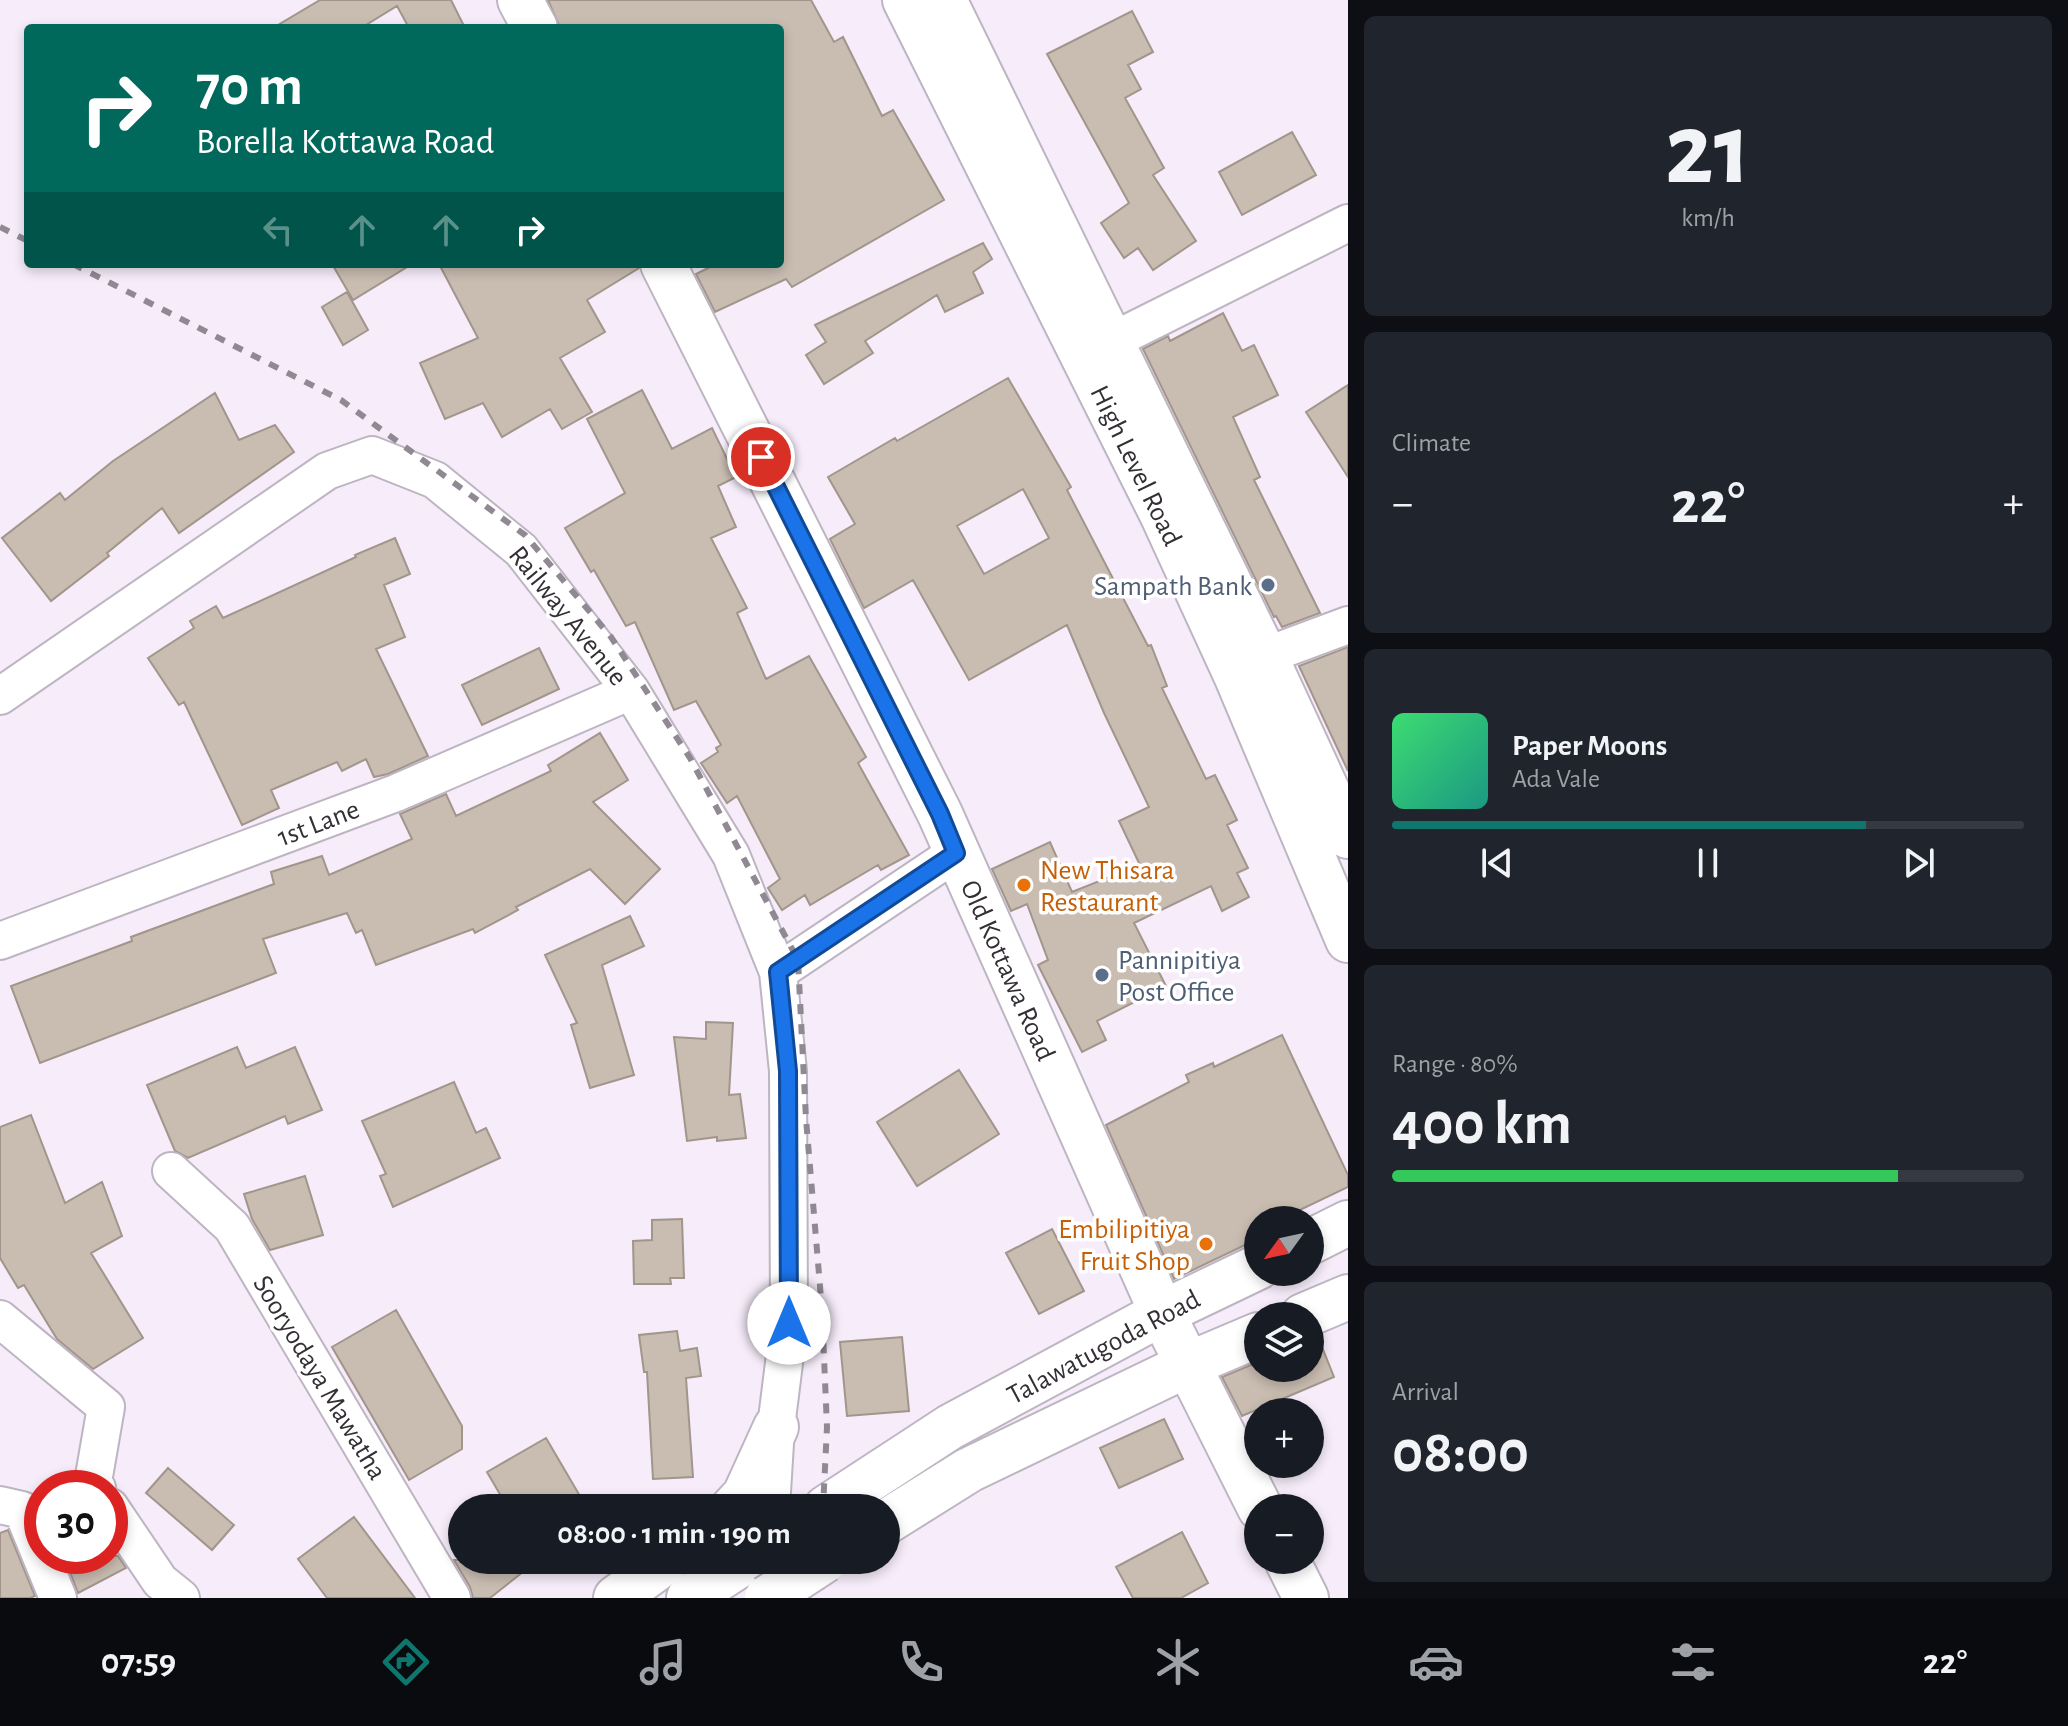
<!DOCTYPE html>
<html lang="en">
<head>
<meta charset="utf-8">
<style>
  :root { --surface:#171b24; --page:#20242c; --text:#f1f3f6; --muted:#9ea1a6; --line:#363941; --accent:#0f766e }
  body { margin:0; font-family:"Alegreya Sans",sans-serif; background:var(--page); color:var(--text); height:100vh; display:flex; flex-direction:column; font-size:30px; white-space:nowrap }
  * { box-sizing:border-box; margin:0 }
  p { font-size:26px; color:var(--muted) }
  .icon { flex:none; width:44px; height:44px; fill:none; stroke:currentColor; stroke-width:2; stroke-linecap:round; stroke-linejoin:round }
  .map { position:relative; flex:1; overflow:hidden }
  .panel { display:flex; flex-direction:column; gap:16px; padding:16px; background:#0d0f14; width:720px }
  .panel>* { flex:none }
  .hud { position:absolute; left:24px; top:24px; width:760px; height:244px; border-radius:8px; box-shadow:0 4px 12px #0003; background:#00695c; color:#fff; overflow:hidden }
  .needle { width:52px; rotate:237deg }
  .fabs { position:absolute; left:1244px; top:1206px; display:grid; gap:16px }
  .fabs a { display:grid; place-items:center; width:80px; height:80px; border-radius:50%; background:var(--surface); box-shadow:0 4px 12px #0003; font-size:40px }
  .speed { position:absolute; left:24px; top:1470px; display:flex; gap:16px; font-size:40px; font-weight:700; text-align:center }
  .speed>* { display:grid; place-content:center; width:104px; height:104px; border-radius:50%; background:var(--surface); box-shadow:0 4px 12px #0003; line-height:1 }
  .speed .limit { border:12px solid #d22; background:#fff; color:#111 }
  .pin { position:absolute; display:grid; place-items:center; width:68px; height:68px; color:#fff; margin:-34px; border:4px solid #fff; border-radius:50%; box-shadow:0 2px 8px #0007 }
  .me { position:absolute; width:88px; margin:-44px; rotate:0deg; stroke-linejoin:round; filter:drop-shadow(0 0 6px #0008) }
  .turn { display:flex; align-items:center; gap:28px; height:168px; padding:0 40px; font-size:36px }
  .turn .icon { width:104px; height:104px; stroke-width:2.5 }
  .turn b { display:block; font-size:56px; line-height:68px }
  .lanes { display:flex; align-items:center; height:76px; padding:0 40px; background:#0003; justify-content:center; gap:40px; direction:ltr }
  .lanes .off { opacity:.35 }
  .big { font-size:60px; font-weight:700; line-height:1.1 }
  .panel .card { flex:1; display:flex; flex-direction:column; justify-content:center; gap:12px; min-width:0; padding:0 28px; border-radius:12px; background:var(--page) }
  .panel .dial { align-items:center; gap:0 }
  .dial b { font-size:104px; line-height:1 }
  .song { display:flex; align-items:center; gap:24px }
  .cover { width:96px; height:96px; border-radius:12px; background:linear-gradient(135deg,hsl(140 70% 55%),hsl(170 70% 35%)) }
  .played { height:8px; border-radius:4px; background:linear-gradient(90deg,var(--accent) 75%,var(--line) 75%) }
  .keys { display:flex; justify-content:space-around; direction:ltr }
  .heat { display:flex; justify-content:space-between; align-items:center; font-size:44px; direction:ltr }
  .charge { height:12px; border-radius:6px; background:linear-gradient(90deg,#34c759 80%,var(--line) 0) }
  .trip { position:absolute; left:448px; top:1494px; width:452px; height:80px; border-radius:40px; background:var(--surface); box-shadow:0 4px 12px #0003; font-weight:700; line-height:80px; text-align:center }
  .tab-bar { display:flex; height:128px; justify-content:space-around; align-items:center; background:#090b0e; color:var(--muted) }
  .tab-bar .icon { width:56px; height:56px }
  .tab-bar .active { color:var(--accent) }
  .tab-bar b { font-size:36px; color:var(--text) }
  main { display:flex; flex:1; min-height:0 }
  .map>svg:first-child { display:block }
  .building { fill:#c9bcb1; stroke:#a2958b; stroke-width:2; fill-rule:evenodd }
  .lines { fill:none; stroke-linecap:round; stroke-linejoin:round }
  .minor-casing { stroke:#beb5c2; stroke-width:40 }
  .tertiary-casing { stroke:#beb5c2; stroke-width:48 }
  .secondary-casing { stroke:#beb5c2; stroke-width:48 }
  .primary-casing { stroke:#beb5c2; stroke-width:48 }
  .trunk-casing { stroke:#beb5c2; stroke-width:48 }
  .minor { stroke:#fff; stroke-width:36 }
  .tertiary { stroke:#fff; stroke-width:44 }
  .secondary { stroke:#fff; stroke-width:44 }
  .primary { stroke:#fff; stroke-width:44 }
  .trunk { stroke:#fff; stroke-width:44 }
  .rail { stroke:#908993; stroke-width:6; stroke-dasharray:10 10; stroke-linecap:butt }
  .primary-bridge-casing { stroke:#beb5c2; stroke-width:48; stroke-linecap:butt }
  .primary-bridge { stroke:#fff; stroke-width:44 }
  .route-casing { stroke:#114b97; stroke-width:20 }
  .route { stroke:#1a73e8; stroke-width:14 }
  .service-dot { fill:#5c6f8a; stroke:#fff; stroke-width:3 }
  .food-dot { fill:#e8710a; stroke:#fff; stroke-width:3 }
  .labels { text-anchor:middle; stroke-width:7; stroke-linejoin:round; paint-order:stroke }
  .street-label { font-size:28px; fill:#332f34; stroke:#fff }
  .service-label { font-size:28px; fill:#4e5e75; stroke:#fff; text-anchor:end }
  .food-label { font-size:28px; fill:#c56008; stroke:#fff; text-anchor:start }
</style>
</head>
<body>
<main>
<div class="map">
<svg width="1348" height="1598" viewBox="0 0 1348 1598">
  <rect width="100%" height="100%" fill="#f6ecfa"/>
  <path class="building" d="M 320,0 L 451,0 L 465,28 L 409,28 L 397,6 L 361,28 L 273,28 Z
    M 548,0 L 811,0 L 834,42 L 843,37 L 882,116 L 893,110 L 944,200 L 792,287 L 786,279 L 715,312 L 696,274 L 716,264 L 780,264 L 780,28 L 560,28 Z
    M 1132,11 L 1153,52 L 1128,65 L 1141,89 L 1125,98 L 1164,168 L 1153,175 L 1196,241 L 1153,270 L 1138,248 L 1124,258 L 1101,223 L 1129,203 L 1047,54 Z
    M 1292,132 L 1316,175 L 1242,215 L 1219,172 Z
    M 983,243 L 992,259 L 973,272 L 983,293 L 945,312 L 937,295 L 865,341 L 873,353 L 824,384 L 806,355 L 826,342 L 815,325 Z
    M 332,264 L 412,264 L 353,300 Z
    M 439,264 L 638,264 L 639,268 L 587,300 L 605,332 L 560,358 L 592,412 L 562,429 L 550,409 L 502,437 L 483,403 L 445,419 L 420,363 L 478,338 Z
    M 347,292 L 368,330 L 343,345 L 322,307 Z
    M 1223,313 L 1242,351 L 1254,345 L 1278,395 L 1233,417 L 1260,477 L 1254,480 L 1320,613 L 1282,627 L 1276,616 L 1274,617 L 1143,349 L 1168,336 L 1170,341 Z
    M 1008,378 L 1071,487 L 1067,490 L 1148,646 L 1151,645 L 1167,686 L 1162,688 L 1206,779 L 1215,775 L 1237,820 L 1227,825 L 1248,868 L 1237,873 L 1249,897 L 1222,911 L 1211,886 L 1134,923 L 1166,986 L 1097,1021 L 1106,1040 L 1082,1052 L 1038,965 L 1048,960 L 1027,904 L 1011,911 L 992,869 L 1050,842 L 1072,892 L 1140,865 L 1119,821 L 1149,807 L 1104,713 L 1067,625 L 969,680 L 913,580 L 864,608 L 830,539 L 855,524 L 828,477 L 895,438 L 897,441 ZM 1023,489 L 1049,538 L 984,574 L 957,526 Z
    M 1348,385 L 1348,477 L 1306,412 Z
    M 642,390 L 672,449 L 712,428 L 736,477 L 718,486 L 736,527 L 711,538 L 747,608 L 737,613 L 766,679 L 809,656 L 866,757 L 858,763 L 909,855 L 881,870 L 878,865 L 810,905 L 805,895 L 782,910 L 768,888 L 780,879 L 737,796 L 727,803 L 701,763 L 718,752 L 716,748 L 721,745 L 696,701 L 674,710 L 635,622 L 626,626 L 594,570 L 591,572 L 565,528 L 625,493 L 587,419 Z
    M 215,393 L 239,440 L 275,425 L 294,452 L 179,533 L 162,508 L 107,553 L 109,556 L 51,601 L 2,538 L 60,493 L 65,500 L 113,461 Z
    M 395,538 L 410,574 L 384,585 L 405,637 L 376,649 L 428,756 L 388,774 L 374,777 L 366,759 L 342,771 L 337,762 L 271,790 L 279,808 L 242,825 L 184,702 L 179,705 L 148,658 L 194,628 L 190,621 L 216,606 L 223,618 L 356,557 L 355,555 Z
    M 1348,647 L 1348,771 L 1299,666 Z
    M 539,648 L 559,689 L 482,725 L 462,685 Z
    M 600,733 L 628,780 L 593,802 L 660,869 L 625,904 L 590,869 L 516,907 L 518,910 L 475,933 L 473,929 L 376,965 L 362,930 L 356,933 L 347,913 L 263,939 L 276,973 L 40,1063 L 11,986 L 132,941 L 131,937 L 274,884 L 271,872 L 322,856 L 329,875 L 412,839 L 400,814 L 446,794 L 456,816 L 551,771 L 548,765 Z
    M 630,916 L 644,946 L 602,965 L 634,1075 L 590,1088 L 571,1025 L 577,1023 L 545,955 Z
    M 706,1022 L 733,1023 L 729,1095 L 740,1094 L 746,1138 L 717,1141 L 717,1137 L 687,1141 L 674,1037 L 706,1039 Z
    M 1282,1035 L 1348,1175 L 1348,1187 L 1279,1220 L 1258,1220 L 1258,1242 L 1247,1244 L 1174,1279 L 1106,1125 L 1189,1082 L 1186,1075 L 1213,1063 L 1214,1067 Z
    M 237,1047 L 246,1068 L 295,1047 L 322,1110 L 288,1124 L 285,1116 L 188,1158 L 175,1151 L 147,1085 Z
    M 959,1070 L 999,1134 L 917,1186 L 877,1122 Z
    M 454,1082 L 476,1133 L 486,1128 L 500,1158 L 393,1207 L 380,1176 L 386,1174 L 362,1121 Z
    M 31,1115 L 65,1203 L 102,1182 L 122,1236 L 91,1253 L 143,1338 L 93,1369 L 57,1339 L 24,1285 L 18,1288 L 0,1258 L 0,1127 Z
    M 305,1176 L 323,1235 L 270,1250 L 252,1219 L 244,1194 Z
    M 682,1219 L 684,1278 L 670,1278 L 671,1284 L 634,1284 L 633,1241 L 652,1240 L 652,1220 Z
    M 1052,1229 L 1084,1291 L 1039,1314 L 1006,1253 Z
    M 396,1310 L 462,1426 L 462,1449 L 409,1480 L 332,1347 Z
    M 677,1331 L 680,1351 L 697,1348 L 701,1376 L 686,1378 L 693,1477 L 653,1479 L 647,1372 L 644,1372 L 639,1335 Z
    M 902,1337 L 909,1411 L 847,1416 L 840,1342 Z
    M 1318,1337 L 1334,1377 L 1242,1416 L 1222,1377 L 1258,1362 L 1258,1368 L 1310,1368 L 1310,1340 Z
    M 1164,1419 L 1183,1459 L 1119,1488 L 1100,1448 Z
    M 546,1438 L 587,1508 L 508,1508 L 487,1472 Z
    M 168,1468 L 234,1525 L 212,1550 L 146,1493 Z
    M 354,1517 L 415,1598 L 327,1598 L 298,1559 Z
    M 8,1530 L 35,1596 L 30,1598 L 0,1598 L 0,1533 Z
    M 1182,1532 L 1208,1583 L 1181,1598 L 1133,1598 L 1116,1567 Z
    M 64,1556 L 118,1556 L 126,1568 L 78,1593 Z
    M 454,1560 L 538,1560 L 490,1598 L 473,1598 L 470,1587 Z"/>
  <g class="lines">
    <defs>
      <path id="minor" d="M 1112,341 L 1348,223
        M 1265,656 L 1348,625
        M 0,696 L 327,471 L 372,455 L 435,480 L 521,550 L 631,691 L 731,855 L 778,972
        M 0,941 L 396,793 L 631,691
        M 171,1171 L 232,1227 L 452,1598
        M 0,1319 L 106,1407 L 93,1482 L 97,1488
        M 0,1505 L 22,1510 L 58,1598
        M 110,1507 L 160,1581 L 181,1598
        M 771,1508 L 776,1427 L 789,1323 L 788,1071 L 778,972 L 956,853
        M 770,1560 L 772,1598"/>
      <path id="tertiary" d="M 520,0 L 535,28
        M 663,264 L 940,814 L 1162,1313 L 1260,1508
        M 1287,1560 L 1306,1598"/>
      <path id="secondary" d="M 733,1508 L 745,1495 L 776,1427
        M 616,1598 L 668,1560"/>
      <path id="primary" d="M 1310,1242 L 1348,1223
        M 1303,1316 L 1348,1297
        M 826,1508 L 950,1427 L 1162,1313 L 1258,1267
        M 886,1522 L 969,1470 L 1187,1365 L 1258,1335
        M 689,1598 L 747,1560"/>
      <path id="trunk" d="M 905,0 L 1163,516 L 1236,675 L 1348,940
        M 944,0 L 1265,656 L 1348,836"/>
    </defs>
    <use href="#minor" class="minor-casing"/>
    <use href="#tertiary" class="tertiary-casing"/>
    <use href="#secondary" class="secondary-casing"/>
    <use href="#primary" class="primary-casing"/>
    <use href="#trunk" class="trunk-casing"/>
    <use href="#minor" class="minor"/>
    <use href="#tertiary" class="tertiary"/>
    <use href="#secondary" class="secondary"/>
    <use href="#primary" class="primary"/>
    <use href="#trunk" class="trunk"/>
    <path class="rail" d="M 0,227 L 28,241
      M 73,264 L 341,400 L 525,535 L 611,637 L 690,758 L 798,960 L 806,1119 L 822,1310 L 827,1427 L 823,1508
      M 821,1560 L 820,1582 L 823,1598"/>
    <defs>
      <path id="primary-bridge" d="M 767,1598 L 825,1560"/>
    </defs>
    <use href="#primary-bridge" class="primary-bridge-casing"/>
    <use href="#primary-bridge" class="primary-bridge"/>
  </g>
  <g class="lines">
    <defs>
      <path id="route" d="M 761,457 L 940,814 L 956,853 L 778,972 L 788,1071 L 789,1323"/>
    </defs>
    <use href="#route" class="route-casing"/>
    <use href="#route" class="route"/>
  </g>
  <g class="service-dot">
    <circle cx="1268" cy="585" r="8"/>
    <circle cx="1102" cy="975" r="8"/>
  </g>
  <g class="food-dot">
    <circle cx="1024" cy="885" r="8"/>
    <circle cx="1206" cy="1244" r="8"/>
  </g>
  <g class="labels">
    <g class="street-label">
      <text transform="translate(1137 465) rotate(64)" y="10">High Level Road</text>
      <text transform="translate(569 615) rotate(51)" y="10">Railway Avenue</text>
      <text transform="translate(318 822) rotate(-21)" y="10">1st Lane</text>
      <text transform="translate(1009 970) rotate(66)" y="10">Old Kottawa Road</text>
      <text transform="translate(1103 1346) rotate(-28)" y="10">Talawatugoda Road</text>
      <text transform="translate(321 1377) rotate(59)" y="10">Sooryodaya Mawatha</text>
    </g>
    <g class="service-label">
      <text x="1252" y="595">Sampath Bank</text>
      <text x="1118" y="969" text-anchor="start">Pannipitiya<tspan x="1118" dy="32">Post Office</tspan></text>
    </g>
    <g class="food-label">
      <text x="1040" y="879">New Thisara<tspan x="1040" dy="32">Restaurant</tspan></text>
      <text x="1190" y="1238" text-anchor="end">Embilipitiya<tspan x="1190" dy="32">Fruit Shop</tspan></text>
    </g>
  </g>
</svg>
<div class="fabs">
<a><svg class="needle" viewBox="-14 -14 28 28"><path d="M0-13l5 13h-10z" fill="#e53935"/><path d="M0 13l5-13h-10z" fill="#9ea1a6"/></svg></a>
<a><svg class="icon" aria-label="layers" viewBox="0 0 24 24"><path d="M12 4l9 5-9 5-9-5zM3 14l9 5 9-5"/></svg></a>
<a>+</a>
<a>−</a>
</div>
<div class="speed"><div class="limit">30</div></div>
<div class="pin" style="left:761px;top:457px;background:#d93025"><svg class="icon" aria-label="arrive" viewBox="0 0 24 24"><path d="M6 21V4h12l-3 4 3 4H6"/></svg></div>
<svg class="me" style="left:789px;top:1323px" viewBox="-20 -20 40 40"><circle r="19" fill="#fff"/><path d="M0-13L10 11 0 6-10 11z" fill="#1a73e8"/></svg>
<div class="trip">08:00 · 1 min · 190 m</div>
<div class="hud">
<div class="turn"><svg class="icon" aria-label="right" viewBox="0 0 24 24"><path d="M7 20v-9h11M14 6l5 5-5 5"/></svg><div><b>70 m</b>Borella Kottawa Road</div></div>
<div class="lanes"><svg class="icon off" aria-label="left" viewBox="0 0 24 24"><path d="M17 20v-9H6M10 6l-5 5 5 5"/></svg><svg class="icon off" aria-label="ahead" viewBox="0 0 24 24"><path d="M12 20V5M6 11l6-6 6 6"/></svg><svg class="icon off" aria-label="ahead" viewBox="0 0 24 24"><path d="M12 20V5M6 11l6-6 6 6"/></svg><svg class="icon" aria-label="right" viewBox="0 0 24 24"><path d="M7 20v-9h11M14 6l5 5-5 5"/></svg></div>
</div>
</div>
<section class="panel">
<div class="card dial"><b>21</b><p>km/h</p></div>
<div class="card"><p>Climate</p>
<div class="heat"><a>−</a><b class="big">22°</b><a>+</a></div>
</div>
<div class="card">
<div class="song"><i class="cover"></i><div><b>Paper Moons</b><p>Ada Vale</p></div></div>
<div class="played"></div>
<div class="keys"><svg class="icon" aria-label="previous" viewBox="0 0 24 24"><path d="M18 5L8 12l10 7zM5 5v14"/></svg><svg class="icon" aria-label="pause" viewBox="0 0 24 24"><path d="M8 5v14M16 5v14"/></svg><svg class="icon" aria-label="next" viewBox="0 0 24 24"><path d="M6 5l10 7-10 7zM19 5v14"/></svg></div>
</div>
<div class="card"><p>Range · 80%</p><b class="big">400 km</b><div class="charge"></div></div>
<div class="card"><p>Arrival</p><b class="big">08:00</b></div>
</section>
</main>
<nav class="tab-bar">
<b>07:59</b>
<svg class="icon active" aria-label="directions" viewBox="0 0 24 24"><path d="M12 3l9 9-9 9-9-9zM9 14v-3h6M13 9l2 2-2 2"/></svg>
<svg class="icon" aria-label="music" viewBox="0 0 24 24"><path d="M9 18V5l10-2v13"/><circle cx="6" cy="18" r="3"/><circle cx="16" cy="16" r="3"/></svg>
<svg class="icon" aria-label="phone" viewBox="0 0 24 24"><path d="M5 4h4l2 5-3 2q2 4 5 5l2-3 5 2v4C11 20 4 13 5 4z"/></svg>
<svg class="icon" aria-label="climate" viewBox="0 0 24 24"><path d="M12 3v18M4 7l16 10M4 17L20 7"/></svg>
<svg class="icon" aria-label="car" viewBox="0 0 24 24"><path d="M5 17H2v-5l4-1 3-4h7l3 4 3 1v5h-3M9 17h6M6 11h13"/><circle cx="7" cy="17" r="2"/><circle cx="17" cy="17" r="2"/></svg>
<svg class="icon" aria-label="filters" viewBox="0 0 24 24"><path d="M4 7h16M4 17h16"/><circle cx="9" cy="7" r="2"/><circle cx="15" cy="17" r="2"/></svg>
<b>22°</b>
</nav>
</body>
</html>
